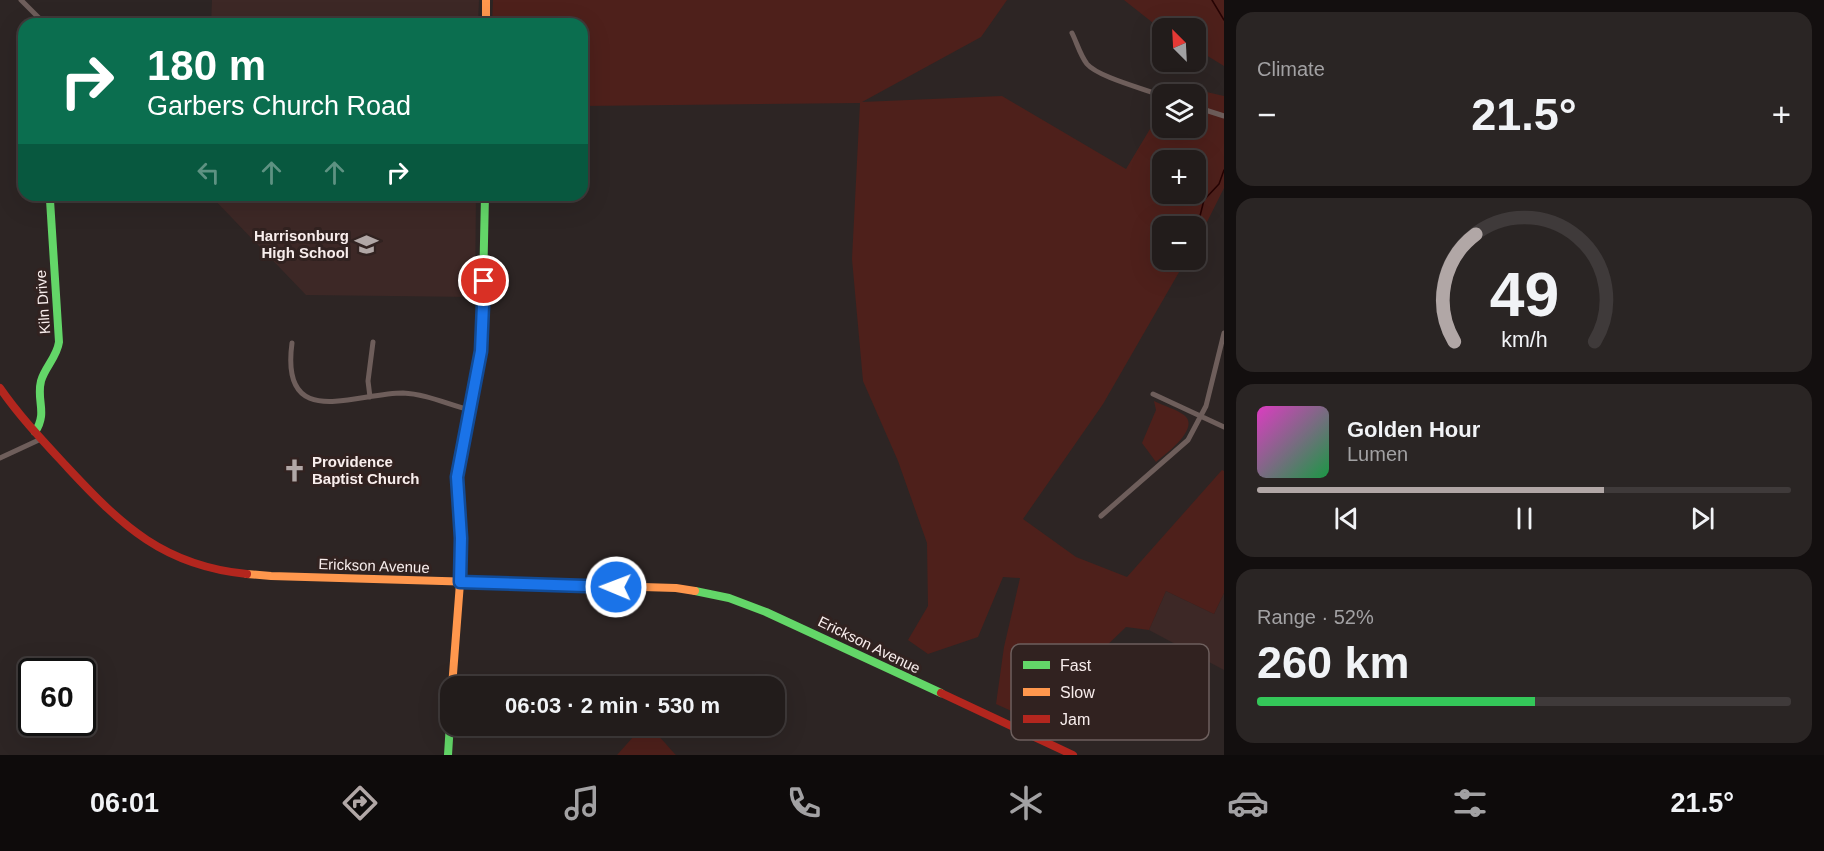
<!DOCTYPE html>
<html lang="en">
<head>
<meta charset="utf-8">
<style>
  :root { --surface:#221c1b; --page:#2a2524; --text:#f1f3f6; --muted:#a2a1a3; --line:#3f3a3a; --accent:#b1a7a6 }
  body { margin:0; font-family:Arial,sans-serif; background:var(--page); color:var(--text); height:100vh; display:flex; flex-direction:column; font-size:22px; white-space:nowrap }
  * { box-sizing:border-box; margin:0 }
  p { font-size:20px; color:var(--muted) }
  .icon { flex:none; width:33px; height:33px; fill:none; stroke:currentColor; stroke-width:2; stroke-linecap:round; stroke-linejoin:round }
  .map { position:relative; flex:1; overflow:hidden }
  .side { display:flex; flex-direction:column; gap:12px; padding:12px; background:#130f0f; width:600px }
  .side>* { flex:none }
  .hud { position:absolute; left:18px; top:18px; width:570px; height:183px; border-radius:18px; box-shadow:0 6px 24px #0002,0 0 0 2px var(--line); background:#0b6e4f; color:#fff; overflow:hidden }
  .needle { width:39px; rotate:336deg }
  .tools { position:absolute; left:1152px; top:18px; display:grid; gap:12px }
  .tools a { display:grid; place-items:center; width:54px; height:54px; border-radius:12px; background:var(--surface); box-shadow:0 6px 24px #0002,0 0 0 2px var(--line); font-size:30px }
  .speed { position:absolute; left:18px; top:658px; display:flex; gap:12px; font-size:30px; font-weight:700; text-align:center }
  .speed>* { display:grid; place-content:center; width:78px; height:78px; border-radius:50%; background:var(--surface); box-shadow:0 6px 24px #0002,0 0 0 2px var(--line); line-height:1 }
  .speed .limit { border:3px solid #111; border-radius:9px; background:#fff; color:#111 }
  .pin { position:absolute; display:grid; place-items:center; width:51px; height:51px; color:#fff; margin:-26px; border:3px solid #fff; border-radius:50%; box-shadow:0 2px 6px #0007 }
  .me { position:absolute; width:66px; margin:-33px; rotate:271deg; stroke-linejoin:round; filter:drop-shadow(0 0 4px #0008) }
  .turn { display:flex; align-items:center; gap:21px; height:126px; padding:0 30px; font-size:27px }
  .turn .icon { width:78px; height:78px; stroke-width:2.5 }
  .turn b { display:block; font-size:42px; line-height:51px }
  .lanes { display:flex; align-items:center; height:57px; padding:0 30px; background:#0003; justify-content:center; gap:30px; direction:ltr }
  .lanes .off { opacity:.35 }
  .big { font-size:45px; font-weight:600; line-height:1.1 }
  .side .widget { flex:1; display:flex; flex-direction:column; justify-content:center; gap:9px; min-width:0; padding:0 21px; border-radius:18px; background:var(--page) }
  .side .dial { align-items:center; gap:0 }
  .dial svg { height:156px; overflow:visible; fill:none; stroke:var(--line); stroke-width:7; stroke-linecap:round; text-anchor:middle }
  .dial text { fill:var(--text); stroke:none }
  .song { display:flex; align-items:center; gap:18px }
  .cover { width:72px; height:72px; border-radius:9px; background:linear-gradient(135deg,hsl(310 70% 55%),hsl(140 70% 35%)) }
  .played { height:6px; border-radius:3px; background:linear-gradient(90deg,var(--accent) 65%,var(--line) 65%) }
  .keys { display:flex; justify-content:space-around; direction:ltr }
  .heat { display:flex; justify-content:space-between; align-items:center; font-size:33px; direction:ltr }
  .charge { height:9px; border-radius:4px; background:linear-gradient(90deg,#34c759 52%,var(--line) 0) }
  .trip { position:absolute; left:440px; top:676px; width:345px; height:60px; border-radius:18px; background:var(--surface); box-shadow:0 6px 24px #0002,0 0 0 2px var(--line); font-weight:600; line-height:60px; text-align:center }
  .tab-bar { display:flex; height:96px; justify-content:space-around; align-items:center; background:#0e0b0b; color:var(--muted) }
  .tab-bar .icon { width:42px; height:42px }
  .tab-bar .active { color:var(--accent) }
  .tab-bar b { font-size:27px; color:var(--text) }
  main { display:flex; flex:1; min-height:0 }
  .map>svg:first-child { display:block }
  .built { fill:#3d2826 }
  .green { fill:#4e201b; fill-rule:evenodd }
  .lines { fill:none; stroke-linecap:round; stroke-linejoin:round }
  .stream { stroke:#250303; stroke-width:1.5 }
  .street { stroke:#6e5e5b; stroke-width:5 }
  .fast { stroke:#63d668; stroke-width:8 }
  .slow { stroke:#ff974d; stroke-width:8 }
  .jam { stroke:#b3261e; stroke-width:8 }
  .route-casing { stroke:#114b97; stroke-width:15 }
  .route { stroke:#1a73e8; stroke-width:10 }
  .labels { text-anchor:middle; stroke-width:6; stroke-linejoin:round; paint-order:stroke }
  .poi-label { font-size:15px; font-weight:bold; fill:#f8edec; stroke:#312220; text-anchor:end }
  .street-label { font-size:15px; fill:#f8edec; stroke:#312220 }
  .key { fill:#312220; stroke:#6d5f5d; stroke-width:1.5 }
  .key-label { font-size:16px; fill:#f8edec }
</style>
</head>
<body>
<main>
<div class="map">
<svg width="1224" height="755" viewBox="0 0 1224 755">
  <rect width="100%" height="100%" fill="#2d2524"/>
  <path class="built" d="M 212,0 L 479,0 L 478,24 L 211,24 Z
    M 210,195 L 476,195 L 475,297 L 306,295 Z
    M 1166,591 L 1214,614 L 1224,593 L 1224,670 L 1149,630 Z"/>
  <path class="green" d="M 493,0 L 1007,0 L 981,37 L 862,102 L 1002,96 L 1126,169 L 1162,109 L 1162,128 L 1196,128 L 1196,94 L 1171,94 L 1176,85 L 1224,96 L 1224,188 L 1196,244 L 1196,226 L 1162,226 L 1162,260 L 1186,260 L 1103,404 L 1023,519 L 1076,557 L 1127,577 L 1222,470 L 1224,471 L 1224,593 L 1214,614 L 1166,591 L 1149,630 L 1126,627 L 1100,652 L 1082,683 L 1083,717 L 1076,733 L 1060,733 L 996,704 L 1004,647 L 1020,578 L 1003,577 L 978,637 L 928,654 L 908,640 L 928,606 L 927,543 L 898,461 L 863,381 L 852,259 L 860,103 L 582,106 L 582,24 L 492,24 ZM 1162,160 L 1196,160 L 1196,194 L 1162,194 Z
    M 1124,0 L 1224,0 L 1224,66 L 1196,49 L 1196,28 L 1162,30 Z
    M 1154,401 C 1164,406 1176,409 1184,415 C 1201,428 1166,454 1156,462 L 1142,443 L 1156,410 Z
    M 642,727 C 655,728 667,746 676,755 L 617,755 Z"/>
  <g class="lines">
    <path class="stream" d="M 1212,0 L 1224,20
      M 1196,232 L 1204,200 L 1219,184 L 1224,170"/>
    <path class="street" d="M 21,0 L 39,18 L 56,24
      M 1072,33 C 1077,43 1080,55 1087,64 C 1098,77 1145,89 1162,96
      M 1196,107 L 1224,116
      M 292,343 C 280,432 354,393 403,393 C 426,394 447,404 470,410
      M 1153,394 L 1224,427
      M 370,397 L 368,381 L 373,342
      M 0,458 L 41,439
      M 1101,516 L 1188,440 L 1206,406 L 1224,333"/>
    <path class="fast" d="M 469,414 L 482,335 L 485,195
      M 35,432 C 48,412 36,401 41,381 C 45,367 57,357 59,342 L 50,200
      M 695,591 L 729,598 L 766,612 L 941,693
      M 448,755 L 450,723"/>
    <path class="slow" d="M 486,0 L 486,24
      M 247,574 L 271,576 L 676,588 L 695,591
      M 452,687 L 461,570 L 457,477 L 469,414"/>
    <path class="jam" d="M 0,388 C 20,417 44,442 68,468 C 122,526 164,566 247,574
      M 941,693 L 1073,755"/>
  </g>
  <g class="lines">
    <defs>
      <path id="route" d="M 484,281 L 481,351 L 457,477 L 461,538 L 460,582 L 616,587"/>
    </defs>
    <use href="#route" class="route-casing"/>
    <use href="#route" class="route"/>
  </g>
  <defs>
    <symbol id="school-bare" viewBox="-9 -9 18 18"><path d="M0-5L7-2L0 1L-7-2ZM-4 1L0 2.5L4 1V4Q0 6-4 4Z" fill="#b1a7a6" stroke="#312220" stroke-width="2.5" paint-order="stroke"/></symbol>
    <symbol id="church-bare" viewBox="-9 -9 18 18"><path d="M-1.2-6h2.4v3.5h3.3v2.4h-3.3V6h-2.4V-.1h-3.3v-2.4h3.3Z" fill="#b1a7a6" stroke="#312220" stroke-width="2.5" paint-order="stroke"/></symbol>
  </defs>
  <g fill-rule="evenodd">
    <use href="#school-bare" x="350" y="228" width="33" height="33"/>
    <use href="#church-bare" x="278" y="454" width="33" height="33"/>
  </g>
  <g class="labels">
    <g class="poi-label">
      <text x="349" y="241">Harrisonburg<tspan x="349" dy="17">High School</tspan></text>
      <text x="312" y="467" text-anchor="start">Providence<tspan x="312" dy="17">Baptist Church</tspan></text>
    </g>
    <g class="street-label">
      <text transform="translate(43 302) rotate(-94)" y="5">Kiln Drive</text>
      <text transform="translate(374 566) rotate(2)" y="5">Erickson Avenue</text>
      <text transform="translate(869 645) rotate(26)" y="5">Erickson Avenue</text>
    </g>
  </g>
  <rect x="1011" y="644" width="198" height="96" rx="9" class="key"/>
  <rect x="1023" y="661" width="27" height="8" fill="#63d668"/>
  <rect x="1023" y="688" width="27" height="8" fill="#ff974d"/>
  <rect x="1023" y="715" width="27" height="8" fill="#b3261e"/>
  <g class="key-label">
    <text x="1060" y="671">Fast</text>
    <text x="1060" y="698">Slow</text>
    <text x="1060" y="725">Jam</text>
  </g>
</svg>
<div class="tools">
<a><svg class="needle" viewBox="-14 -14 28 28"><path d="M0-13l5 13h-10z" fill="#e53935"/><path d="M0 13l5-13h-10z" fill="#a2a1a3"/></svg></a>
<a><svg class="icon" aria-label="layers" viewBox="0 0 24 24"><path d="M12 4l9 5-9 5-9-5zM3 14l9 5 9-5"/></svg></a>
<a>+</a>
<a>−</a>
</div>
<div class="speed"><div class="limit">60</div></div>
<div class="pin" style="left:484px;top:281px;background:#d93025"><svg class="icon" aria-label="arrive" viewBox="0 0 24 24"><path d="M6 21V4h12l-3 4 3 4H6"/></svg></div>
<svg class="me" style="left:616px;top:587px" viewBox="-20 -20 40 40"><circle r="17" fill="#1a73e8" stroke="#fff" stroke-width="3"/><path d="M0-11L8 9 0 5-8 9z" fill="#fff"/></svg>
<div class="trip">06:03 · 2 min · 530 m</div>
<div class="hud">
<div class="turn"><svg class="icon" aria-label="right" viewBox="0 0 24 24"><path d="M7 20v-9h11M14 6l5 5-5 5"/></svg><div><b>180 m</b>Garbers Church Road</div></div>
<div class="lanes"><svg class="icon off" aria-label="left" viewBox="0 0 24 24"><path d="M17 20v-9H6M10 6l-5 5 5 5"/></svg><svg class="icon off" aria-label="ahead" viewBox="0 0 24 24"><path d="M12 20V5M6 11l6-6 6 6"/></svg><svg class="icon off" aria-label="ahead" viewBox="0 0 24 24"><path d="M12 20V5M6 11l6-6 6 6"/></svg><svg class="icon" aria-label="right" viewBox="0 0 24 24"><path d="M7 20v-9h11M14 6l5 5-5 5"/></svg></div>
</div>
</div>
<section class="side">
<div class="widget"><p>Climate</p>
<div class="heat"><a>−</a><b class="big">21.5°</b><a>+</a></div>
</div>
<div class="widget dial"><svg viewBox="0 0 100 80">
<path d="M14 69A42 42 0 1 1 86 69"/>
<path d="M14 69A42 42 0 0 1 25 14" stroke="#b1a7a6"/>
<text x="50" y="56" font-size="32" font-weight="700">49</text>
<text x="50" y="72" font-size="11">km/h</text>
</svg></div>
<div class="widget">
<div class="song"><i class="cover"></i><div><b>Golden Hour</b><p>Lumen</p></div></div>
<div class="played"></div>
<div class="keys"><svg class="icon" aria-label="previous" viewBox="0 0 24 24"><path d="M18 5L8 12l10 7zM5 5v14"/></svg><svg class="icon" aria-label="pause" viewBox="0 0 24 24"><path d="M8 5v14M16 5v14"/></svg><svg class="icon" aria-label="next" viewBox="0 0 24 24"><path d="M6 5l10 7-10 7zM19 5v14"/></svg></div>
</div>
<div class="widget"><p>Range · 52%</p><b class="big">260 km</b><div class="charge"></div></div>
</section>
</main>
<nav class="tab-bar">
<b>06:01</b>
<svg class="icon active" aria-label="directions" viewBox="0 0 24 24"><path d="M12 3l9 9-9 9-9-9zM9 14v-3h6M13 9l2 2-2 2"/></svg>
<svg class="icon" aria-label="music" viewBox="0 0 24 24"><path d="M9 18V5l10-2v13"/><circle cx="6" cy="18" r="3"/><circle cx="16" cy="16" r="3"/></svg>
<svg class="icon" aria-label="phone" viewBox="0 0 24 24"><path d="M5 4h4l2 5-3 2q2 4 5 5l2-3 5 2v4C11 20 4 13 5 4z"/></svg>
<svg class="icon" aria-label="climate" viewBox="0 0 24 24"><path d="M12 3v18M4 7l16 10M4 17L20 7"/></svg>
<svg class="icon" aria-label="car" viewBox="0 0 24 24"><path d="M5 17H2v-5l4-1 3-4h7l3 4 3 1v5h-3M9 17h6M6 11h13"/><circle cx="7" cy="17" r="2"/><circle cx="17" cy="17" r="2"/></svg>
<svg class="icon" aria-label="filters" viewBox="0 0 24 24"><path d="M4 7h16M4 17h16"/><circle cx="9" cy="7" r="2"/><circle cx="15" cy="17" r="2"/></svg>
<b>21.5°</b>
</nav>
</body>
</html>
